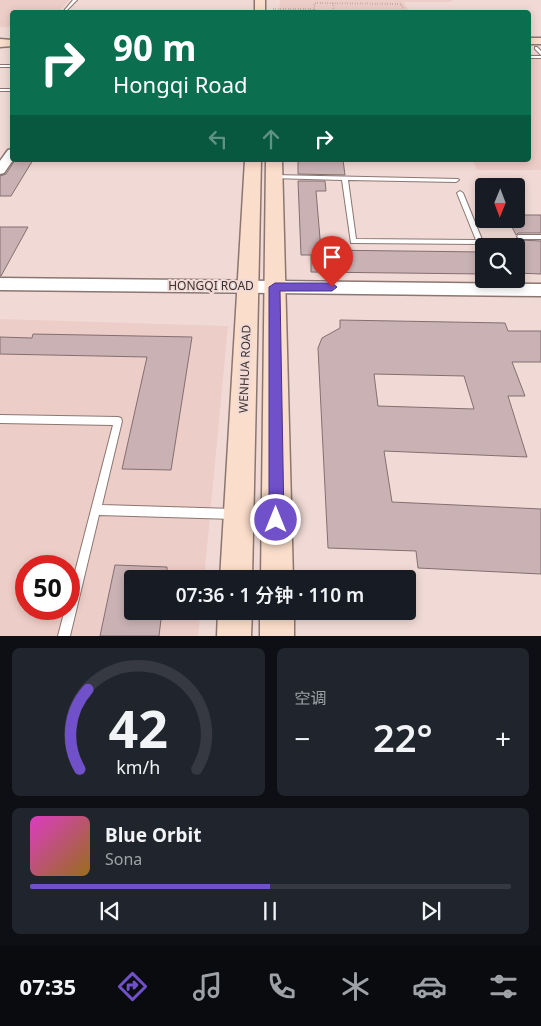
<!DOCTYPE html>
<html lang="zh">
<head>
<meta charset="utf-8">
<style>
  :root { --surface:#171b24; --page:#20242c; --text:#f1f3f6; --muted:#9ea1a6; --line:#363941; --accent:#7151ca }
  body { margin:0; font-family:"Noto Sans","Noto Sans SC",sans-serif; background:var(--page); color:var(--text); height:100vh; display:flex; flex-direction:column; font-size:19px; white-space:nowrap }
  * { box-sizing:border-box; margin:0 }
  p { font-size:16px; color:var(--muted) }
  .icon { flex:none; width:28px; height:28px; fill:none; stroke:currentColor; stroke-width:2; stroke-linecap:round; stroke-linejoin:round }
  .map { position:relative; height:636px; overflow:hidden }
  .drawer { display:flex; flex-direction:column; gap:12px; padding:12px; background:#0d0f14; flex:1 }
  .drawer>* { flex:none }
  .banner { position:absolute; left:10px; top:10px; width:521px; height:152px; border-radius:5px; box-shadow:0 2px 8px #0003; background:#0b6e4f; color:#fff; overflow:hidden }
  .needle { width:32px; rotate:181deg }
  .fabs { position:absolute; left:475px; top:178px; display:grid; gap:10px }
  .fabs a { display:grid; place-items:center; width:50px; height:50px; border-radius:5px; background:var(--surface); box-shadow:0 2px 8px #0003; font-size:25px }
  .speed { position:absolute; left:15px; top:555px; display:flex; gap:10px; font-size:25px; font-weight:700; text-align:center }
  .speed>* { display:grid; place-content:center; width:65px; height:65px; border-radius:50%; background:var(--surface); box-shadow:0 2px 8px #0003; line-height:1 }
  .speed .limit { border:8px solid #d22; background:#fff; color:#111 }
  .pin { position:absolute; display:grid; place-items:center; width:42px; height:42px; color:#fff; margin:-51px -21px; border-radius:50% 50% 50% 0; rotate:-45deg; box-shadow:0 0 5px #0007 }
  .pin .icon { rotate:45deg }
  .me { position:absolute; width:55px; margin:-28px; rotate:0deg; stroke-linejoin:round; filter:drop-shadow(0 0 4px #0008) }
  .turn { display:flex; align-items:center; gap:18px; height:105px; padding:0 20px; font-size:22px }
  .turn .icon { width:65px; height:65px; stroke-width:2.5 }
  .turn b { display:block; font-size:35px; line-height:42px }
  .lanes { display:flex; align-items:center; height:48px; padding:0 20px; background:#0003; justify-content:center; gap:25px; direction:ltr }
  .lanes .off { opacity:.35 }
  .big { font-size:38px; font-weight:600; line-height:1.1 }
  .drawer .tile { flex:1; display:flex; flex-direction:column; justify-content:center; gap:8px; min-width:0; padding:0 18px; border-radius:8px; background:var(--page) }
  .drawer .dial { align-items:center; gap:0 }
  .dial svg { height:130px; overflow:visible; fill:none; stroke:var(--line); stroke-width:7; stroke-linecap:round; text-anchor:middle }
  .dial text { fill:var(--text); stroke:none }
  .song { display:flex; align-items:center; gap:15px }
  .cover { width:60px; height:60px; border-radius:8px; background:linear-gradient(135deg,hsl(310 70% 55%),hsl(40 70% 35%)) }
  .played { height:5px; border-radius:2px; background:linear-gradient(90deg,var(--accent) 50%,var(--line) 50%) }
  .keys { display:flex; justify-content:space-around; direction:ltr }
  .heat { display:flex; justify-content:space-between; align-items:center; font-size:28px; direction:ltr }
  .drawer .tiles { flex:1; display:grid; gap:12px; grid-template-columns:1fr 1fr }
  .tile:last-child { grid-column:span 2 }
  .trip { position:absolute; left:124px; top:570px; width:292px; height:50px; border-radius:5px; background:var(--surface); box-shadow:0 2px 8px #0003; font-weight:600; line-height:50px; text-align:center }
  .tabs { display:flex; height:80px; justify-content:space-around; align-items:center; background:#090b0e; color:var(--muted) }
  .tabs .icon { width:35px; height:35px }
  .tabs .active { color:var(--accent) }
  .tabs b { font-size:22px; color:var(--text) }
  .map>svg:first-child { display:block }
  .built { fill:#edcdc7; fill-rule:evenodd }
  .building { fill:#cab2b4; stroke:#846e70; fill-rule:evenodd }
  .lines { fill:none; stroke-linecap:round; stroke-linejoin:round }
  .lane-casing { stroke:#8b7671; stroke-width:2 }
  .street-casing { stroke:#8b7671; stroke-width:3 }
  .secondary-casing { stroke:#8b7671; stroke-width:3 }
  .path { stroke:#a4938f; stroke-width:2; stroke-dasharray:0.5 2; stroke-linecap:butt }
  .lane { fill:#fff; fill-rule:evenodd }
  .street { fill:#fff; fill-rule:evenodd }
  .secondary { fill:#faddca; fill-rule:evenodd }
  .route { fill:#7151ca; stroke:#493583 }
  .labels { text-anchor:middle; stroke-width:4; stroke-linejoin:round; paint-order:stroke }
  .street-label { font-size:12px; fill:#3b3230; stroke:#f1dad5 }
</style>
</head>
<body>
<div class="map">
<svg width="541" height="636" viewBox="0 0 541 636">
  <rect width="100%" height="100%" fill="#f1dad5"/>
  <path class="built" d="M 0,0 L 69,0 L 59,12 L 12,12 L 12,27 L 0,27 Z
    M 280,0 L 452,0 L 453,2 L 404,2 L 409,12 L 279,12 Z
    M 529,54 L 541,54 L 541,170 L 477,170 L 473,160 L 529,160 Z
    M 0,319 L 228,326 L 204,579 L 132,579 L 132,611 L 201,611 L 198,636 L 0,636 ZM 26,566 L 69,566 L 69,609 L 26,609 Z"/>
  <path class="building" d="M 15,160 L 33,160 L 11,196 L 0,196 L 0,176 L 6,174 Z
    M 298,160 L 343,160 L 345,175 L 298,174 Z
    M 298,181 L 325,181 L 326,191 L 316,191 L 321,250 L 484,252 L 484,274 L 311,272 L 311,255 L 301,255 Z
    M 516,215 L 541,215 L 541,233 L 518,233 L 516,235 L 508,219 L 516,219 Z
    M 0,227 L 28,227 L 1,276 L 0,276 Z
    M 519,240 L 541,241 L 541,274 L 516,273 L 516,250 L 523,250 Z
    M 340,320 L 505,323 L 508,331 L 541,331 L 541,362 L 512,362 L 525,396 L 508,396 L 527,457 L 384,451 L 392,502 L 541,509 L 541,574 L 418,568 L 416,551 L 328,548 L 318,348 L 322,338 L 340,328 ZM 374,374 L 464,376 L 474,409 L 378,406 Z
    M 33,334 L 192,337 L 171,470 L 122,469 L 147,357 L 0,354 L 0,337 L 32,338 Z
    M 115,565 L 167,567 L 167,579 L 132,579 L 132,611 L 162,611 L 159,636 L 100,636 Z"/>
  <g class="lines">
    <defs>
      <path id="lane" d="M 73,0 L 77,0 L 65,12 L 63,12 Z
        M 535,47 L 537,47 L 541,51 L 541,55 L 535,49 Z
        M 529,56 L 541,56 L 541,58 L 529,58 Z
        M 0,65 L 12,65 L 12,67 L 0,67 Z
        M 0,89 L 12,89 L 12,91 L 0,91 Z
        M 274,175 L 458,179 L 459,180 L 456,182 L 348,180 L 356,239 L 476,240 L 457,193 L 460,191 L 463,193 L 483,242 L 480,244 L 351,243 L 342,180 L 272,178 L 272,176 Z
        M 518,235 L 541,235 L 541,239 L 520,239 L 517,237 Z
        M 0,415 L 118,417 L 121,418 L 122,421 L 102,505 L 234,509 L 238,510 L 239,514 L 238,518 L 234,519 L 99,515 L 70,636 L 58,636 L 65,609 L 69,609 L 69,595 L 113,425 L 0,423 Z"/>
      <path id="street" d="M 12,149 L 13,160 L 4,173 L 0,174 L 0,161 L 8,150 Z
        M 0,278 L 541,284 L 541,296 L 0,290 Z"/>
      <path id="secondary" d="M 255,0 L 265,0 L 265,12 L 255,12 Z
        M 529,38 L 541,38 L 541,44 L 529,44 Z
        M 0,39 L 12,40 L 12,46 L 0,47 Z
        M 245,160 L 261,160 L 252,579 L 220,579 Z
        M 266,160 L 282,160 L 293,579 L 261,579 Z
        M 218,611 L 252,611 L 251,636 L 217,636 Z
        M 260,611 L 294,611 L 294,636 L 260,636 Z"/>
    </defs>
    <use href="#lane" class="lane-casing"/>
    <use href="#street" class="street-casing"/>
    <use href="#secondary" class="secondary-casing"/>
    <path class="path" d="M 333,3 L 334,12
      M 273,9 L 315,9
      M 315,12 L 314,3 L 401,4 L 404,12"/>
    <use href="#lane" class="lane"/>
    <use href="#street" class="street"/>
    <use href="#secondary" class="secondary"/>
  </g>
  <path class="route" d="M 275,283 L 332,283 L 337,287 L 332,291 L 280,291 L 284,520 L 282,526 L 276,528 L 271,526 L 269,520 L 269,287 Z"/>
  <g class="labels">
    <g class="street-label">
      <text x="211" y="290">HONGQI ROAD</text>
      <text transform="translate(245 369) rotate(-88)" y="4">WENHUA ROAD</text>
    </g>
  </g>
</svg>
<div class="fabs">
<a><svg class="needle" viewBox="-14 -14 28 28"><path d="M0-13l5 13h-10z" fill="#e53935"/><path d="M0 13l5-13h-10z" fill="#9ea1a6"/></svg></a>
<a><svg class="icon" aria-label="search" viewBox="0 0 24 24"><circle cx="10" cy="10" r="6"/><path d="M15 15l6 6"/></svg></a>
</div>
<div class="speed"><div class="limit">50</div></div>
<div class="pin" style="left:332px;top:287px;background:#d93025"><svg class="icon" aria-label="arrive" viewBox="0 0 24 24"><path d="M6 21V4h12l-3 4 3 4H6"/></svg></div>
<svg class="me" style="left:276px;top:520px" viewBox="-20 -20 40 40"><circle r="17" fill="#7151ca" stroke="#fff" stroke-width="3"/><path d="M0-11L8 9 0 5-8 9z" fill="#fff"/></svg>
<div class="trip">07:36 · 1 分钟 · 110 m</div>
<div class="banner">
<div class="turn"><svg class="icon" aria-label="right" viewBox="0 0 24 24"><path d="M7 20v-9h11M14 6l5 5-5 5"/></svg><div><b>90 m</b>Hongqi Road</div></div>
<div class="lanes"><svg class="icon off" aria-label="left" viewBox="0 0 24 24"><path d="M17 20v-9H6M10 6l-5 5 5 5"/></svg><svg class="icon off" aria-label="ahead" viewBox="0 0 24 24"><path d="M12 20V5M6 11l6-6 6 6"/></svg><svg class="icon" aria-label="right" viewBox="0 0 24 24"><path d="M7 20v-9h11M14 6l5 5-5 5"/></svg></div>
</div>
</div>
<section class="drawer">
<div class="tiles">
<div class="tile dial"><svg viewBox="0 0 100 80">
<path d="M14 69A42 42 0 1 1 86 69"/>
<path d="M14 69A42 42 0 0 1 19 20" stroke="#7151ca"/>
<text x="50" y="56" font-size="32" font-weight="700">42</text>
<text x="50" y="72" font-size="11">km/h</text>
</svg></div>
<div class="tile"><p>空调</p>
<div class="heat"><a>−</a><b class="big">22°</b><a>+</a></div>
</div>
<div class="tile">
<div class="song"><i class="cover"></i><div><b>Blue Orbit</b><p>Sona</p></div></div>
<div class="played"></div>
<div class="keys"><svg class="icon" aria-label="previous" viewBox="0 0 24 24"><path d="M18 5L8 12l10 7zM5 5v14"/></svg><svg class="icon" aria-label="pause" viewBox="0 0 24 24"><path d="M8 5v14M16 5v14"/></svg><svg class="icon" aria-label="next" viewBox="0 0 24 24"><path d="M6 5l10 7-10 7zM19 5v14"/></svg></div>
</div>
</div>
</section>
<nav class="tabs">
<b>07:35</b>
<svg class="icon active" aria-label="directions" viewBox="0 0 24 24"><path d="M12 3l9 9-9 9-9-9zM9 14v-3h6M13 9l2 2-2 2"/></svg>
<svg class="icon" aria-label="music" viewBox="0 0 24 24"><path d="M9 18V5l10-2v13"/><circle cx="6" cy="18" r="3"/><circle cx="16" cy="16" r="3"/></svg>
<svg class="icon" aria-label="phone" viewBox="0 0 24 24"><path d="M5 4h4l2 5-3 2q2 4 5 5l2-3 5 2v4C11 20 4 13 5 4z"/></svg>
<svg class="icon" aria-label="climate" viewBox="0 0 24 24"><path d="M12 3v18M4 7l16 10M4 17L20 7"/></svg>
<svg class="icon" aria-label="car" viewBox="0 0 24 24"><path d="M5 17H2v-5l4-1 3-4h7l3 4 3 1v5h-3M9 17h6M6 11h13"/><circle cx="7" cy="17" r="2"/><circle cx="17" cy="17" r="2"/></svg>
<svg class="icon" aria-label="filters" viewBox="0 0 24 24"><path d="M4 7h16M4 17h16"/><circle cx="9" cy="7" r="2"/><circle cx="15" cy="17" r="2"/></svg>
</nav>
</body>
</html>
